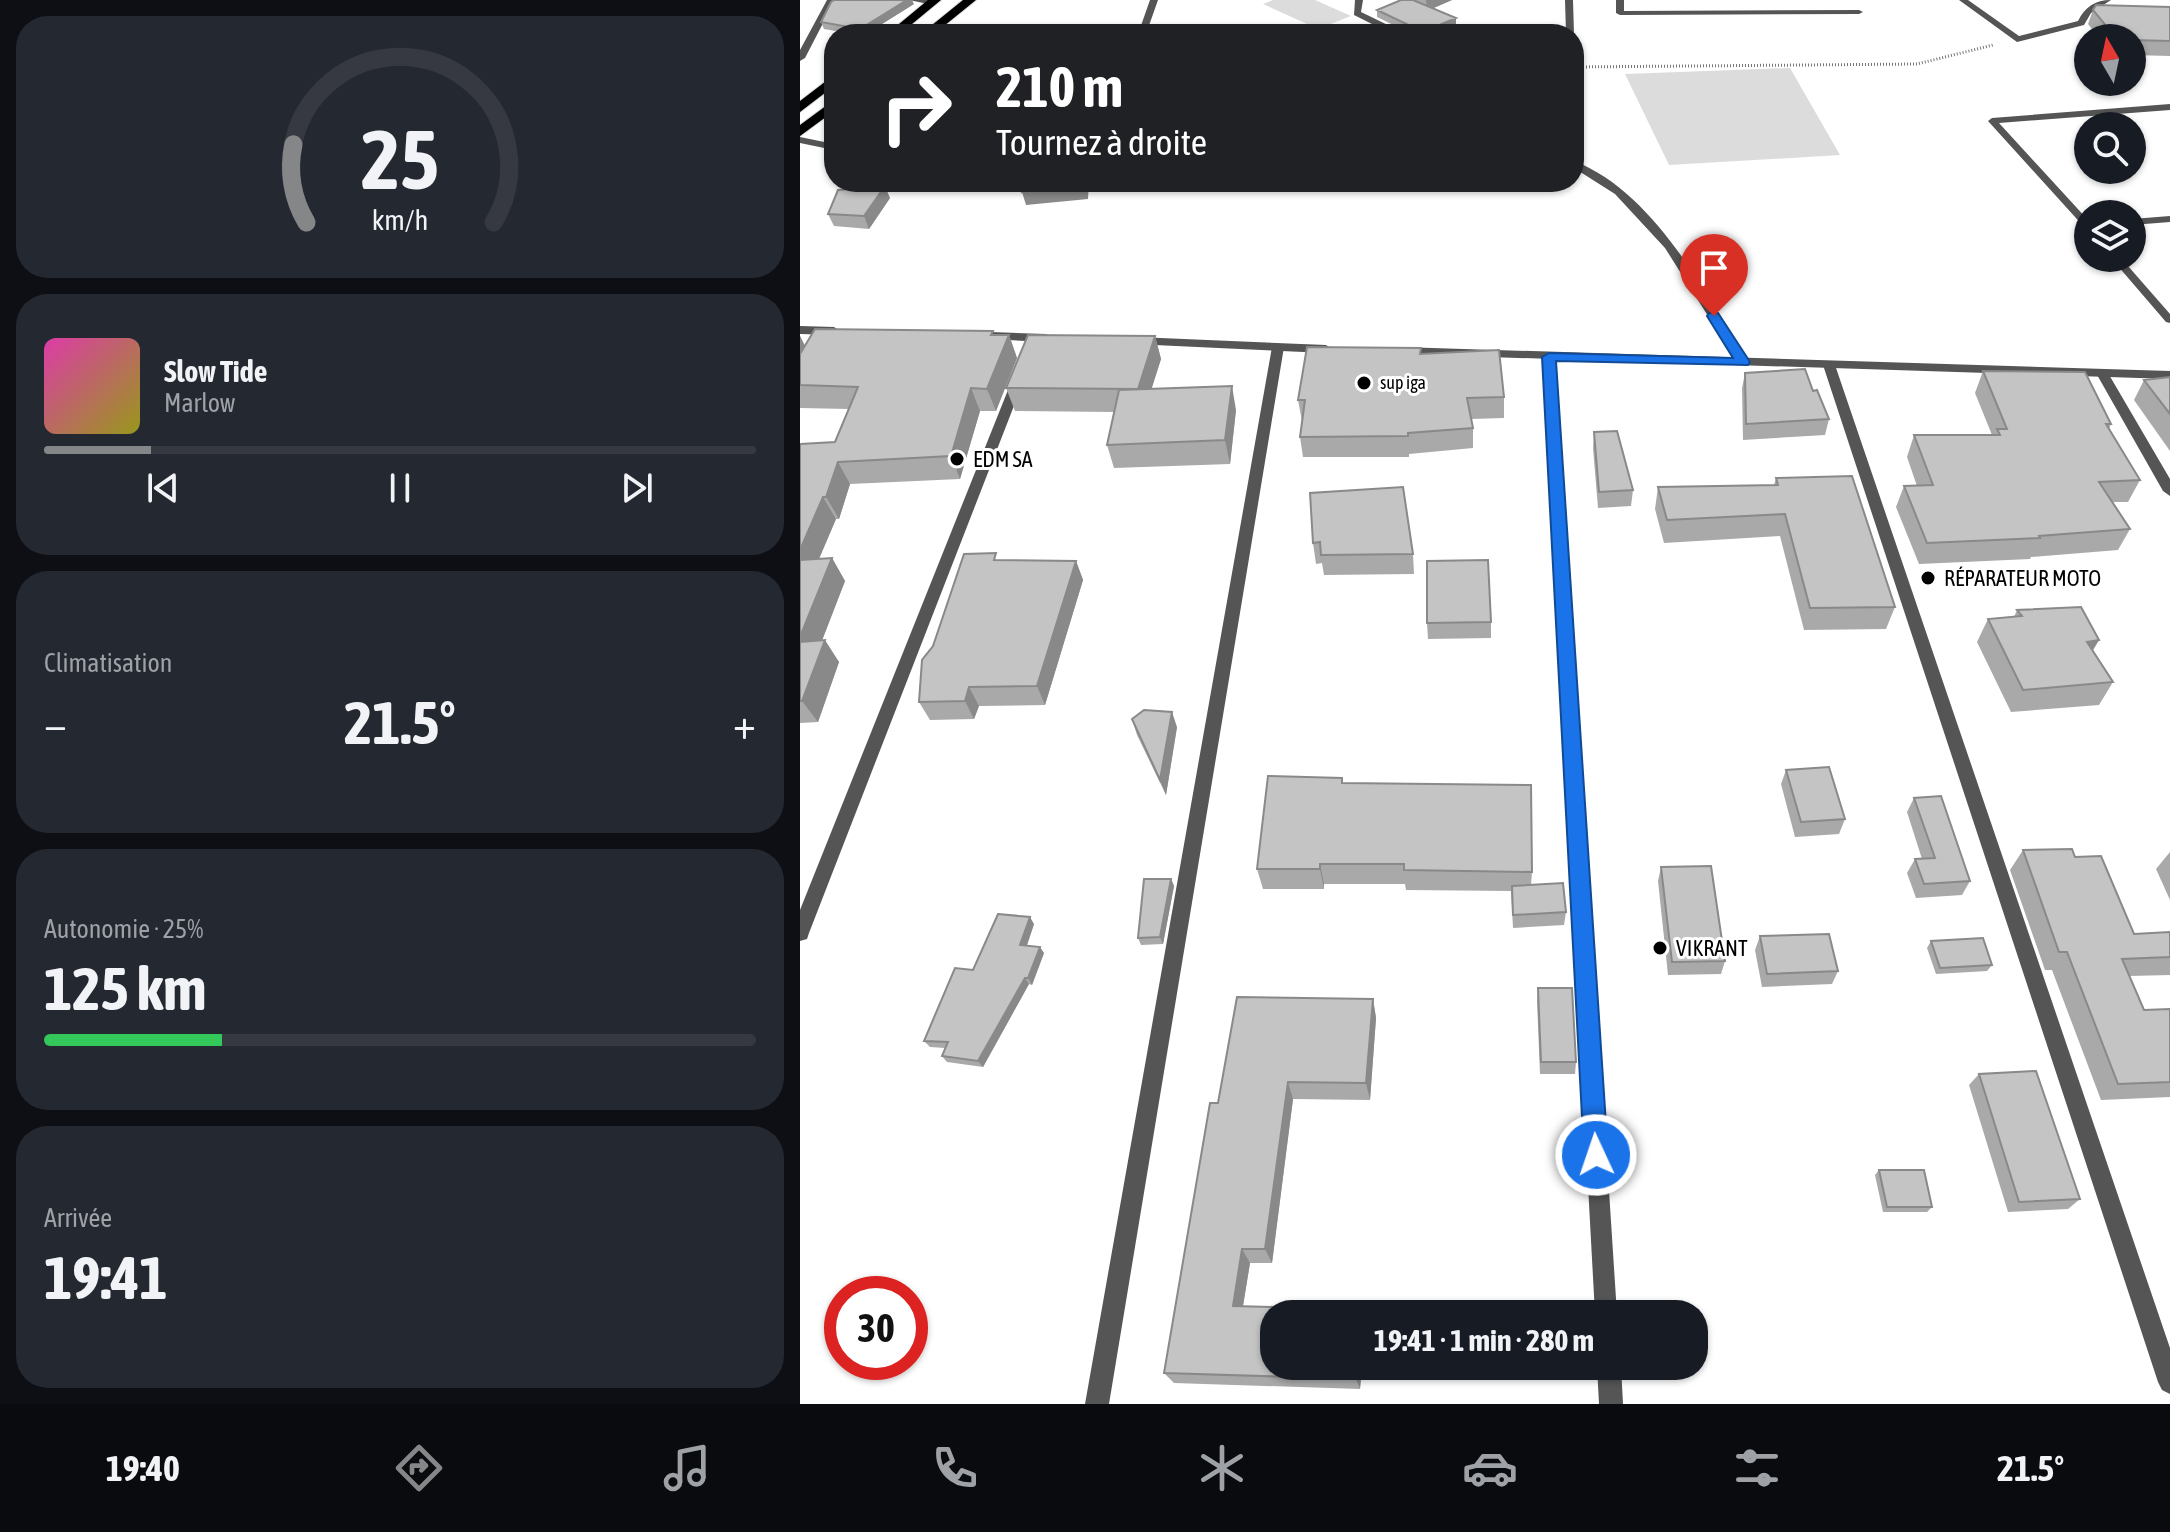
<!DOCTYPE html>
<html lang="fr">
<head>
<meta charset="utf-8">
<style>
  :root { --surface:#171b24; --page:#242831; --text:#f1f3f6; --muted:#9ea1a6; --line:#363941; --accent:#858687 }
  body { margin:0; font-family:"Asap Condensed",sans-serif; background:var(--page); color:var(--text); height:100vh; display:flex; flex-direction:column; font-size:30px; white-space:nowrap }
  * { box-sizing:border-box; margin:0 }
  p { font-size:26px; color:var(--muted) }
  .icon { flex:none; width:44px; height:44px; fill:none; stroke:currentColor; stroke-width:2; stroke-linecap:round; stroke-linejoin:round }
  .map { position:relative; flex:1; overflow:hidden }
  .details { display:flex; flex-direction:column; gap:16px; padding:16px; background:#0d0f14; width:800px }
  .details>* { flex:none }
  .top-card { position:absolute; left:24px; top:24px; width:760px; height:168px; border-radius:32px; box-shadow:0 2px 6px #0004; background:#202124; color:#fff; overflow:hidden }
  .needle { width:52px; rotate:351deg }
  .fabs { position:absolute; left:1274px; top:24px; display:grid; gap:16px }
  .fabs a { display:grid; place-items:center; width:72px; height:72px; border-radius:50%; background:var(--surface); box-shadow:0 2px 6px #0004; font-size:40px }
  .speed { position:absolute; left:24px; top:1276px; display:flex; gap:16px; font-size:40px; font-weight:700; text-align:center }
  .speed>* { display:grid; place-content:center; width:104px; height:104px; border-radius:50%; background:var(--surface); box-shadow:0 2px 6px #0004; line-height:1 }
  .speed .limit { border:12px solid #d22; background:#fff; color:#111 }
  .pin { position:absolute; display:grid; place-items:center; width:68px; height:68px; color:#fff; margin:-82px -34px; border-radius:50% 50% 50% 0; rotate:-45deg; box-shadow:0 0 8px #0007 }
  .pin .icon { rotate:45deg }
  .me { position:absolute; width:88px; margin:-44px; rotate:357deg; stroke-linejoin:round; filter:drop-shadow(0 0 6px #0008) }
  .turn { display:flex; align-items:center; gap:28px; height:168px; padding:0 40px; font-size:36px }
  .turn .icon { width:104px; height:104px; stroke-width:2.5 }
  .turn b { display:block; font-size:56px; line-height:68px }
  .big { font-size:60px; font-weight:700; line-height:1.1 }
  .details .widget { flex:1; display:flex; flex-direction:column; justify-content:center; gap:12px; min-width:0; padding:0 28px; border-radius:32px; background:var(--page) }
  .details .dial { align-items:center; gap:0 }
  .dial svg { height:208px; overflow:visible; fill:none; stroke:var(--line); stroke-width:7; stroke-linecap:round; text-anchor:middle }
  .dial text { fill:var(--text); stroke:none }
  .song { display:flex; align-items:center; gap:24px }
  .cover { width:96px; height:96px; border-radius:12px; background:linear-gradient(135deg,hsl(320 70% 55%),hsl(60 70% 35%)) }
  .played { height:8px; border-radius:4px; background:linear-gradient(90deg,var(--accent) 15%,var(--line) 15%) }
  .keys { display:flex; justify-content:space-around; direction:ltr }
  .heat { display:flex; justify-content:space-between; align-items:center; font-size:44px; direction:ltr }
  .charge { height:12px; border-radius:6px; background:linear-gradient(90deg,#34c759 25%,var(--line) 0) }
  .trip { position:absolute; left:460px; top:1300px; width:448px; height:80px; border-radius:32px; background:var(--surface); box-shadow:0 2px 6px #0004; font-weight:700; line-height:80px; text-align:center }
  .tab-bar { display:flex; height:128px; justify-content:space-around; align-items:center; background:#090b0e; color:var(--muted) }
  .tab-bar .icon { width:56px; height:56px }
  .tab-bar .on { color:var(--accent) }
  .tab-bar b { font-size:36px; color:var(--text) }
  main { display:flex; flex:1; min-height:0 }
  .map>svg:first-child { display:block }
  .green { fill:#dcdcdc }
  .lines { fill:none; stroke-linecap:round; stroke-linejoin:round }
  .trunk-casing { stroke:#dbdbdb; stroke-width:2 }
  .path { stroke:#777; stroke-width:3; stroke-dasharray:1 2; stroke-linecap:butt }
  .service { fill:#555; fill-rule:evenodd }
  .minor { fill:#555; fill-rule:evenodd }
  .tertiary { fill:#555; fill-rule:evenodd }
  .trunk { fill:#000; fill-rule:evenodd }
  .wall { fill:#a9a9a9 }
  .shaded-wall { fill:#898989 }
  .building { fill:#c4c4c4; stroke:#898989; stroke-width:2 }
  .route { fill:#1a73e8; stroke:#114b97; stroke-width:2 }
  .poi-dot { fill:#000; stroke:#fff; stroke-width:3 }
  .labels { text-anchor:middle; stroke-width:6; stroke-linejoin:round; paint-order:stroke }
  .far-poi-label { font-size:18px; fill:#000; stroke:#fff; text-anchor:start }
  .poi-label { font-size:22px; fill:#000; stroke:#fff; text-anchor:start }
</style>
</head>
<body>
<main>
<section class="details">
<div class="widget dial"><svg viewBox="0 0 100 80">
<path d="M14 69A42 42 0 1 1 86 69"/>
<path d="M14 69A42 42 0 0 1 9 39" stroke="#858687"/>
<text x="50" y="56" font-size="32" font-weight="700">25</text>
<text x="50" y="72" font-size="11">km/h</text>
</svg></div>
<div class="widget">
<div class="song"><i class="cover"></i><div><b>Slow Tide</b><p>Marlow</p></div></div>
<div class="played"></div>
<div class="keys"><svg class="icon" aria-label="previous" viewBox="0 0 24 24"><path d="M18 5L8 12l10 7zM5 5v14"/></svg><svg class="icon" aria-label="pause" viewBox="0 0 24 24"><path d="M8 5v14M16 5v14"/></svg><svg class="icon" aria-label="next" viewBox="0 0 24 24"><path d="M6 5l10 7-10 7zM19 5v14"/></svg></div>
</div>
<div class="widget"><p>Climatisation</p>
<div class="heat"><a>−</a><b class="big">21.5°</b><a>+</a></div>
</div>
<div class="widget"><p>Autonomie · 25%</p><b class="big">125 km</b><div class="charge"></div></div>
<div class="widget"><p>Arrivée</p><b class="big">19:41</b></div>
</section>
<div class="map">
<svg width="1370" height="1404" viewBox="0 0 1370 1404">
  <rect width="100%" height="100%" fill="#fff"/>
  <path class="green" d="M 473,0 L 515,0 L 551,16 L 518,29 L 463,4 Z
    M 990,68 L 1040,155 L 869,165 L 825,74 Z"/>
  <g class="lines">
    <defs>
      <path id="trunk" d="M 128,0 L 141,0 L 100,34 L 87,34 Z
        M 163,0 L 176,0 L 134,34 L 121,34 Z
        M 34,75 L 34,86 L 0,112 L 0,101 Z
        M 34,100 L 34,111 L 0,136 L 0,125 Z"/>
    </defs>
    <use href="#trunk" class="trunk-casing"/>
    <path class="path" d="M 774,67 L 1117,64 L 1193,45"/>
    <path class="service" d="M 816,0 L 824,0 L 824,11 L 1059,10 L 1063,12 L 1059,14 L 820,15 L 816,13 Z
      M 1370,104 L 1370,110 L 1199,123 L 1288,220 L 1288,229 L 1285,228 L 1188,121 L 1192,118 Z
      M 1370,216 L 1370,222 L 1332,225 L 1332,219 Z
      M 1311,258 L 1321,258 L 1370,314 L 1370,323 L 1366,322 Z"/>
    <path class="minor" d="M 27,0 L 35,0 L 5,58 L 0,61 L 0,50 Z
      M 109,0 L 135,0 L 137,2 L 133,5 Z
      M 350,0 L 358,0 L 346,34 L 338,34 Z
      M 555,0 L 563,0 L 561,12 L 596,29 L 596,33 L 590,33 L 554,15 Z
      M 765,0 L 773,0 L 774,34 L 774,35 L 766,34 Z
      M 1159,0 L 1168,0 L 1219,36 L 1278,21 C 1285,7 1295,0 1311,0 L 1291,13 L 1284,25 L 1217,42 Z
      M 0,137 L 34,144 L 34,150 L 0,143 Z
      M 774,161 C 854,192 905,293 949,362 L 947,365 L 939,365 L 865,248 L 815,194 L 774,168 Z
      M 478,343 L 484,347 L 309,1404 L 285,1404 L 472,347 Z
      M 749,353 L 755,357 L 817,1314 L 795,1314 L 743,357 Z
      M 1029,361 L 1035,365 L 1370,1348 L 1370,1394 L 1362,1390 L 1358,1382 L 1023,365 Z
      M 1302,369 L 1308,373 L 1370,479 L 1370,496 L 1363,491 L 1296,373 Z
      M 218,376 L 224,380 L 9,933 L 7,939 L 0,941 L 0,910 L 212,380 Z
      M 797,1366 L 821,1366 L 823,1404 L 799,1404 Z"/>
    <path class="tertiary" d="M 0,326 L 34,327 L 40,331 L 34,335 L 0,334 Z
      M 190,332 L 246,334 L 252,338 L 246,342 L 186,339 L 184,336 Z
      M 337,337 L 526,345 L 532,349 L 526,353 L 333,344 L 333,338 Z
      M 601,347 L 1370,371 L 1370,379 L 597,354 L 597,348 Z"/>
    <use href="#trunk" class="trunk"/>
  </g>
  <path class="wall" d="M 601,0 L 652,0 L 633,8 L 656,25 L 635,34 L 612,34 L 577,17 L 577,10 Z
    M 114,4 L 66,34 L 52,34 L 24,29 L 21,22 Z
    M 1370,7 L 1370,56 L 1332,55 L 1332,38 L 1299,38 L 1288,24 L 1293,10 Z
    M 90,198 L 69,229 L 34,226 L 28,214 Z
    M 195,335 L 209,335 L 217,358 L 196,411 L 180,411 L 160,479 L 50,484 L 39,519 L 36,519 L 19,559 L 32,558 L 45,581 L 22,640 L 39,662 L 18,722 L 0,723 L 0,444 L 35,442 L 49,409 L 0,408 L 0,336 L 5,346 Z
    M 355,336 L 361,359 L 351,389 L 436,410 L 430,464 L 314,468 L 307,445 L 314,412 L 215,411 L 206,388 Z
    M 621,354 L 704,397 L 704,418 L 671,419 L 673,428 L 673,448 L 609,454 L 609,457 L 503,457 L 500,437 L 502,421 L 498,400 Z
    M 1183,371 L 1311,424 L 1309,429 L 1340,480 L 1328,502 L 1313,502 L 1330,529 L 1318,550 L 1231,557 L 1230,559 L 1119,564 L 1096,507 L 1104,486 L 1117,486 L 1107,457 L 1114,435 L 1192,435 L 1175,393 Z
    M 945,373 L 1013,391 L 1029,419 L 1025,435 L 943,440 L 942,388 Z
    M 1370,377 L 1370,451 L 1334,400 L 1344,380 Z
    M 794,432 L 833,490 L 831,506 L 798,508 L 793,448 Z
    M 976,478 L 1095,607 L 1086,629 L 1004,630 L 980,536 L 864,543 L 855,509 L 858,487 L 974,485 Z
    M 510,493 L 613,554 L 614,574 L 524,575 L 522,563 L 516,564 L 513,543 Z
    M 199,560 L 276,561 L 283,580 L 245,705 L 179,706 L 174,719 L 130,720 L 119,702 L 133,646 Z
    M 1217,610 L 1299,640 L 1293,650 L 1313,682 L 1299,705 L 1211,712 L 1177,642 L 1188,619 L 1214,617 Z
    M 691,622 L 691,638 L 628,639 L 627,623 Z
    M 332,719 L 377,727 L 366,795 L 337,735 Z
    M 986,770 L 1045,819 L 1039,834 L 995,837 L 981,784 Z
    M 543,783 L 732,872 L 731,885 L 766,912 L 764,925 L 713,928 L 711,891 L 606,890 L 605,884 L 524,884 L 524,889 L 463,889 L 457,869 Z
    M 1114,798 L 1170,881 L 1162,895 L 1116,898 L 1107,873 L 1115,859 L 1122,859 L 1107,812 Z
    M 1223,850 L 1275,857 L 1334,934 L 1370,932 L 1370,975 L 1329,976 L 1344,1010 L 1370,1009 L 1370,1097 L 1301,1100 L 1252,970 L 1245,970 L 1210,870 Z
    M 1370,852 L 1370,900 L 1356,869 Z
    M 861,867 L 925,961 L 921,974 L 868,975 L 858,881 Z
    M 371,879 L 374,886 L 363,944 L 341,945 L 338,938 Z
    M 234,924 L 227,945 L 244,953 L 232,985 L 229,984 L 183,1067 L 147,1062 L 142,1056 L 145,1048 L 130,1047 L 124,1041 L 173,970 Z
    M 960,936 L 1038,971 L 1032,984 L 962,987 L 955,950 Z
    M 1131,941 L 1192,965 L 1187,971 L 1136,974 L 1127,948 Z
    M 738,988 L 776,1062 L 775,1074 L 740,1074 L 737,1001 Z
    M 573,999 L 576,1018 L 570,1100 L 493,1099 L 472,1263 L 450,1263 L 443,1306 L 562,1366 L 560,1389 L 374,1383 L 364,1373 L 418,1103 Z
    M 1179,1074 L 1280,1199 L 1268,1209 L 1208,1212 L 1169,1085 Z
    M 1079,1170 L 1132,1207 L 1127,1212 L 1083,1212 L 1075,1175 Z"/>
  <path class="shaded-wall" d="M 107,0 L 112,0 L 114,4 L 66,34 L 62,34 L 60,29 Z
    M 626,0 L 652,0 L 627,11 Z
    M 656,18 L 656,25 L 635,34 L 623,34 L 623,32 Z
    M 284,182 L 289,182 L 288,199 L 226,205 L 222,192 Z
    M 85,186 L 90,198 L 69,229 L 64,216 Z
    M 209,335 L 217,358 L 196,411 L 187,389 Z
    M 0,336 L 7,350 L 0,364 Z
    M 355,336 L 361,359 L 344,413 L 338,389 Z
    M 432,386 L 436,410 L 430,464 L 425,440 Z
    M 171,388 L 180,411 L 160,479 L 151,456 Z
    M 38,462 L 50,484 L 39,519 L 26,497 Z
    M 23,497 L 36,519 L 9,582 L 0,567 L 0,550 Z
    M 32,558 L 45,581 L 13,664 L 0,645 L 0,637 Z
    M 276,561 L 283,580 L 245,705 L 237,686 Z
    M 25,640 L 39,662 L 18,722 L 2,701 Z
    M 1299,640 L 1285,663 L 1287,642 Z
    M 169,687 L 179,706 L 174,719 L 165,701 Z
    M 372,712 L 377,727 L 366,795 L 360,780 Z
    M 520,864 L 524,884 L 524,889 L 520,869 Z
    M 371,879 L 374,886 L 363,944 L 360,937 Z
    M 230,917 L 234,924 L 225,951 L 220,945 Z
    M 240,947 L 244,953 L 232,985 L 228,978 Z
    M 225,978 L 229,984 L 183,1067 L 178,1061 Z
    M 573,999 L 576,1018 L 570,1100 L 566,1083 Z
    M 488,1082 L 493,1099 L 472,1263 L 465,1249 Z
    M 442,1249 L 450,1263 L 441,1318 L 433,1306 Z
    M 557,1366 L 562,1366 L 560,1389 L 556,1379 Z"/>
  <path class="building" d="M 34,0 L 107,0 L 60,29 L 21,22 L 31,2 Z
    M 601,0 L 613,0 L 656,18 L 623,32 L 577,10 Z
    M 1296,5 L 1370,7 L 1370,41 L 1332,40 L 1332,38 L 1316,38 L 1293,10 Z
    M 224,182 L 284,182 L 284,185 L 222,192 Z
    M 85,186 L 64,216 L 28,214 L 38,190 Z
    M 15,329 L 193,331 L 191,335 L 209,335 L 187,389 L 171,388 L 151,456 L 38,462 L 26,497 L 23,497 L 0,550 L 0,444 L 35,442 L 58,387 L 0,385 L 0,354 Z
    M 228,335 L 355,336 L 338,389 L 206,388 Z
    M 507,347 L 621,348 L 620,354 L 699,350 L 704,397 L 667,398 L 673,428 L 608,433 L 608,436 L 500,437 L 505,400 L 498,400 Z
    M 1005,369 L 1013,391 L 1017,390 L 1029,419 L 946,424 L 945,373 Z
    M 1183,371 L 1285,372 L 1311,424 L 1306,424 L 1340,480 L 1299,482 L 1330,529 L 1239,536 L 1240,538 L 1127,543 L 1104,486 L 1133,485 L 1114,435 L 1200,435 L 1197,429 L 1207,429 Z
    M 1370,377 L 1370,414 L 1344,380 Z
    M 432,386 L 425,440 L 307,445 L 319,390 Z
    M 817,431 L 833,490 L 799,492 L 794,432 Z
    M 1052,476 L 1095,607 L 1010,608 L 985,514 L 867,520 L 858,487 L 978,485 L 976,478 Z
    M 603,487 L 613,554 L 521,555 L 520,542 L 513,543 L 510,493 Z
    M 196,553 L 194,560 L 276,561 L 237,686 L 169,687 L 165,701 L 119,702 L 122,660 L 133,646 L 164,554 Z
    M 32,558 L 0,637 L 0,560 Z
    M 688,560 L 691,622 L 627,623 L 627,561 Z
    M 1281,607 L 1299,640 L 1287,642 L 1313,682 L 1223,690 L 1188,619 L 1222,616 L 1217,610 Z
    M 25,640 L 2,701 L 0,701 L 0,642 Z
    M 344,710 L 372,712 L 360,780 L 332,719 Z
    M 1029,767 L 1045,819 L 1001,822 L 986,770 Z
    M 468,776 L 542,778 L 542,783 L 731,785 L 732,872 L 604,870 L 604,864 L 520,864 L 520,869 L 457,869 Z
    M 1141,796 L 1170,881 L 1124,884 L 1115,859 L 1135,858 L 1114,798 Z
    M 1272,849 L 1275,857 L 1301,856 L 1334,934 L 1370,932 L 1370,957 L 1322,959 L 1344,1010 L 1370,1009 L 1370,1082 L 1318,1084 L 1267,952 L 1259,952 L 1223,850 Z
    M 911,866 L 925,961 L 872,962 L 861,867 Z
    M 344,879 L 371,879 L 360,937 L 338,938 Z
    M 763,883 L 766,912 L 713,915 L 712,886 Z
    M 198,914 L 230,917 L 220,945 L 240,947 L 228,978 L 225,978 L 178,1061 L 142,1056 L 148,1042 L 124,1041 L 155,968 L 173,970 Z
    M 1029,934 L 1038,971 L 967,974 L 960,936 Z
    M 1183,938 L 1192,965 L 1140,968 L 1131,941 Z
    M 738,988 L 772,988 L 776,1062 L 741,1062 Z
    M 437,997 L 573,999 L 566,1083 L 488,1082 L 465,1249 L 442,1249 L 433,1306 L 562,1309 L 562,1314 L 474,1314 L 474,1366 L 557,1366 L 556,1379 L 364,1373 L 410,1103 L 418,1103 Z
    M 1236,1071 L 1280,1199 L 1219,1202 L 1179,1074 Z
    M 1079,1170 L 1124,1170 L 1132,1207 L 1087,1207 Z"/>
  <path class="route" d="M 909,313 L 918,313 L 950,362 L 948,365 L 756,361 L 808,1155 L 805,1163 L 796,1166 L 788,1163 L 784,1155 L 742,357 L 749,353 L 933,358 L 907,316 Z"/>
  <g class="poi-dot">
    <circle cx="564" cy="383" r="8"/>
    <circle cx="157" cy="459" r="8"/>
    <circle cx="1128" cy="578" r="8"/>
    <circle cx="860" cy="948" r="8"/>
  </g>
  <g class="labels">
    <g class="far-poi-label">
      <text x="580" y="389">sup iga</text>
    </g>
    <g class="poi-label">
      <text x="173" y="467">EDM SA</text>
      <text x="1144" y="586">RÉPARATEUR MOTO</text>
      <text x="876" y="956">VIKRANT</text>
    </g>
  </g>
</svg>
<div class="fabs">
<a><svg class="needle" viewBox="-14 -14 28 28"><path d="M0-13l5 13h-10z" fill="#e53935"/><path d="M0 13l5-13h-10z" fill="#9ea1a6"/></svg></a>
<a><svg class="icon" aria-label="search" viewBox="0 0 24 24"><circle cx="10" cy="10" r="6"/><path d="M15 15l6 6"/></svg></a>
<a><svg class="icon" aria-label="layers" viewBox="0 0 24 24"><path d="M12 4l9 5-9 5-9-5zM3 14l9 5 9-5"/></svg></a>
</div>
<div class="speed"><div class="limit">30</div></div>
<div class="pin" style="left:914px;top:316px;background:#d93025"><svg class="icon" aria-label="arrive" viewBox="0 0 24 24"><path d="M6 21V4h12l-3 4 3 4H6"/></svg></div>
<svg class="me" style="left:796px;top:1155px" viewBox="-20 -20 40 40"><circle r="17" fill="#1a73e8" stroke="#fff" stroke-width="3"/><path d="M0-11L8 9 0 5-8 9z" fill="#fff"/></svg>
<div class="trip">19:41 · 1 min · 280 m</div>
<div class="top-card">
<div class="turn"><svg class="icon" aria-label="right" viewBox="0 0 24 24"><path d="M7 20v-9h11M14 6l5 5-5 5"/></svg><div><b>210 m</b>Tournez à droite</div></div>
</div>
</div>
</main>
<nav class="tab-bar">
<b>19:40</b>
<svg class="icon on" aria-label="directions" viewBox="0 0 24 24"><path d="M12 3l9 9-9 9-9-9zM9 14v-3h6M13 9l2 2-2 2"/></svg>
<svg class="icon" aria-label="music" viewBox="0 0 24 24"><path d="M9 18V5l10-2v13"/><circle cx="6" cy="18" r="3"/><circle cx="16" cy="16" r="3"/></svg>
<svg class="icon" aria-label="phone" viewBox="0 0 24 24"><path d="M5 4h4l2 5-3 2q2 4 5 5l2-3 5 2v4C11 20 4 13 5 4z"/></svg>
<svg class="icon" aria-label="climate" viewBox="0 0 24 24"><path d="M12 3v18M4 7l16 10M4 17L20 7"/></svg>
<svg class="icon" aria-label="car" viewBox="0 0 24 24"><path d="M5 17H2v-5l4-1 3-4h7l3 4 3 1v5h-3M9 17h6M6 11h13"/><circle cx="7" cy="17" r="2"/><circle cx="17" cy="17" r="2"/></svg>
<svg class="icon" aria-label="filters" viewBox="0 0 24 24"><path d="M4 7h16M4 17h16"/><circle cx="9" cy="7" r="2"/><circle cx="15" cy="17" r="2"/></svg>
<b>21.5°</b>
</nav>
</body>
</html>
